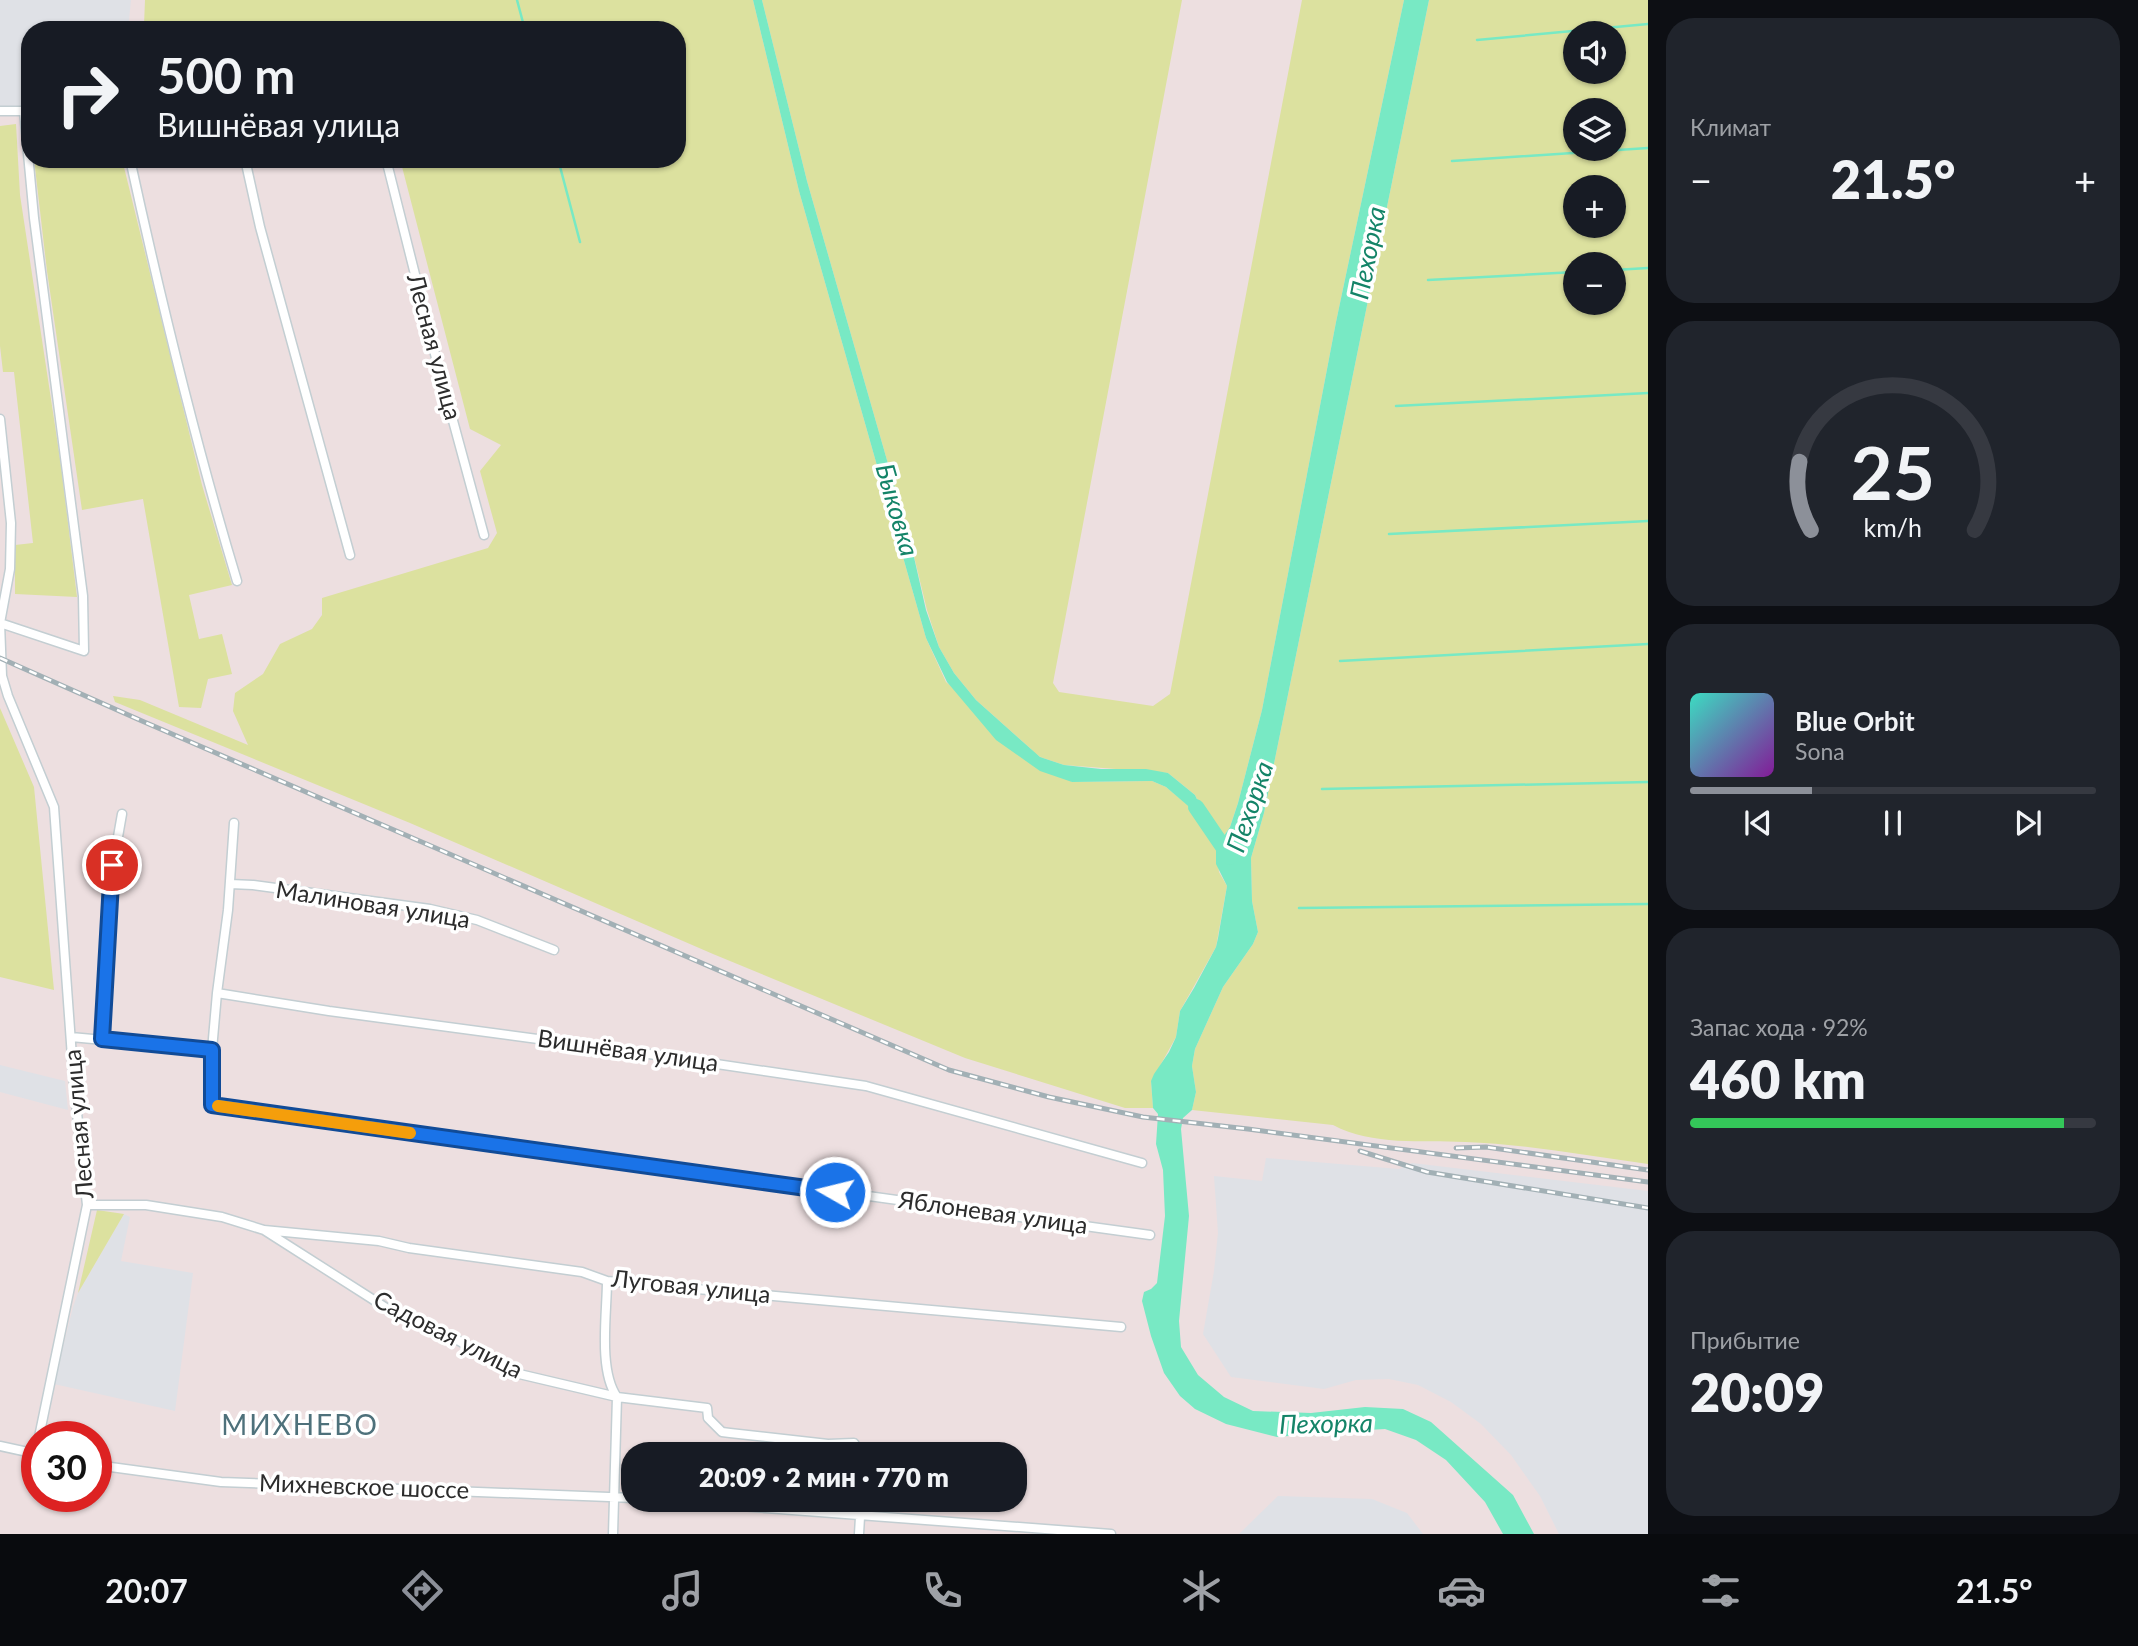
<!DOCTYPE html>
<html lang="ru">
<head>
<meta charset="utf-8">
<style>
  :root { --surface:#171b24; --page:#20242c; --text:#f1f3f6; --muted:#9ea1a6; --line:#363941; --accent:#8c9099 }
  body { margin:0; font-family:Lato,sans-serif; background:var(--page); color:var(--text); height:100vh; display:flex; flex-direction:column; font-size:26px; white-space:nowrap }
  * { box-sizing:border-box; margin:0 }
  p { font-size:23px; color:var(--muted) }
  .icon { flex:none; width:38px; height:38px; fill:none; stroke:currentColor; stroke-width:2; stroke-linecap:round; stroke-linejoin:round }
  .map { position:relative; flex:1; overflow:hidden }
  .sheet { display:flex; flex-direction:column; gap:18px; padding:18px; background:#0d0f14; width:490px }
  .sheet>* { flex:none }
  .banner { position:absolute; left:21px; top:21px; width:665px; height:147px; border-radius:28px; box-shadow:0 2px 5px #0004; background:#171b24; color:var(--text); overflow:hidden }
  .controls { position:absolute; left:1563px; top:21px; display:grid; gap:14px }
  .controls a { display:grid; place-items:center; width:63px; height:63px; border-radius:50%; background:var(--surface); box-shadow:0 2px 5px #0004; font-size:35px }
  .speed { position:absolute; left:21px; top:1421px; display:flex; gap:14px; font-size:35px; font-weight:700; text-align:center }
  .speed>* { display:grid; place-content:center; width:91px; height:91px; border-radius:50%; background:var(--surface); box-shadow:0 2px 5px #0004; line-height:1 }
  .speed .limit { border:10px solid #d22; background:#fff; color:#111 }
  .pin { position:absolute; display:grid; place-items:center; width:60px; height:60px; color:#fff; margin:-30px; border:4px solid #fff; border-radius:50%; box-shadow:0 2px 7px #0007 }
  .me { position:absolute; width:77px; margin:-38px; rotate:278deg; stroke-linejoin:round; filter:drop-shadow(0 0 5px #0008) }
  .turn { display:flex; align-items:center; gap:24px; height:147px; padding:0 21px; font-size:32px }
  .turn .icon { width:91px; height:91px; stroke-width:2.5 }
  .turn b { display:block; font-size:49px; line-height:60px }
  .big { font-size:52px; font-weight:800; line-height:1.1 }
  .sheet .widget { flex:1; display:flex; flex-direction:column; justify-content:center; gap:10px; min-width:0; padding:0 24px; border-radius:28px; background:var(--page) }
  .sheet .dial { align-items:center; gap:0 }
  .dial svg { height:182px; overflow:visible; fill:none; stroke:var(--line); stroke-width:7; stroke-linecap:round; text-anchor:middle }
  .dial text { fill:var(--text); stroke:none }
  .song { display:flex; align-items:center; gap:21px }
  .cover { width:84px; height:84px; border-radius:10px; background:linear-gradient(135deg,hsl(170 70% 55%),hsl(290 70% 35%)) }
  .played { height:7px; border-radius:4px; background:linear-gradient(90deg,var(--accent) 30%,var(--line) 30%) }
  .keys { display:flex; justify-content:space-around; direction:ltr }
  .heat { display:flex; justify-content:space-between; align-items:center; font-size:38px; direction:ltr }
  .charge { height:10px; border-radius:5px; background:linear-gradient(90deg,#34c759 92%,var(--line) 0) }
  .trip { position:absolute; left:621px; top:1442px; width:406px; height:70px; border-radius:28px; background:var(--surface); box-shadow:0 2px 5px #0004; font-weight:800; line-height:70px; text-align:center }
  .dock { display:flex; height:112px; justify-content:space-around; align-items:center; background:#090b0e; color:var(--muted) }
  .dock .icon { width:49px; height:49px }
  .dock .current { color:var(--accent) }
  .dock b { font-size:32px; color:var(--text) }
  main { display:flex; flex:1; min-height:0 }
  .map>svg:first-child { display:block }
  .industrial { fill:#dfe1e6 }
  .green { fill:#dce19f; fill-rule:evenodd }
  .water { fill:#78e9c4 }
  .lines { fill:none; stroke-linecap:round; stroke-linejoin:round }
  .stream { stroke:#78e9c4; stroke-width:2.5 }
  .river { stroke:#78e9c4; stroke-width:16 }
  .minor-casing { stroke:#c3ced2; stroke-width:11 }
  .minor { stroke:#fff; stroke-width:8 }
  .rail-casing { stroke:#a2b0b5; stroke-width:5 }
  .rail { stroke:#fff; stroke-width:2.5; stroke-dasharray:8; stroke-linecap:butt }
  .route-casing { stroke:#114b97; stroke-width:18 }
  .route { stroke:#1a73e8; stroke-width:12 }
  .slow { stroke:#f59e0b; stroke-width:12 }
  .labels { text-anchor:middle; stroke-width:7; stroke-linejoin:round; paint-order:stroke }
  .street-label { font-size:24px; fill:#2c2c2c; stroke:#fff }
  .water-label { font-size:26px; font-style:italic; fill:#148468; stroke:#fff }
  .quarter-label { font-size:28px; letter-spacing:2px; fill:#4e717b; stroke:#fff }
</style>
</head>
<body>
<main>
<div class="map">
<svg width="1648" height="1534" viewBox="0 0 1648 1534">
  <rect width="100%" height="100%" fill="#eddfe0"/>
  <path class="industrial" d="M 0,0 L 131,0 L 128,30 L 30,30 L 30,107 L 0,106 Z
    M 0,1065 L 65,1081 L 68,1110 L 0,1092 Z
    M 1266,1158 L 1399,1169 L 1412,1163 L 1648,1191 L 1648,1534 L 1559,1534 L 1540,1496 L 1511,1455 L 1481,1424 L 1451,1402 L 1418,1385 L 1389,1379 L 1356,1380 L 1324,1389 L 1231,1377 L 1203,1334 L 1214,1271 L 1218,1233 L 1214,1176 L 1262,1181 Z
    M 124,1214 L 130,1217 L 121,1261 L 193,1273 L 175,1411 L 54,1384 L 73,1307 L 78,1293 Z
    M 1278,1496 L 1372,1499 L 1407,1513 L 1423,1534 L 1239,1534 Z"/>
  <path class="green" d="M 145,0 L 753,0 L 799,191 L 926,638 L 946,682 L 1072,782 L 1152,781 L 1166,787 L 1207,821 L 1195,795 L 1168,773 L 1064,765 L 1040,757 L 976,700 L 954,673 L 939,647 L 927,610 L 911,544 L 807,181 L 762,0 L 1182,0 L 1053,683 L 1059,692 L 1153,706 L 1170,694 L 1302,0 L 1404,0 L 1336,322 L 1262,710 L 1238,803 L 1230,827 L 1216,847 L 1219,872 L 1227,886 L 1216,947 L 1180,1011 L 1176,1037 L 1151,1082 L 1153,1108 L 1125,1108 L 965,1058 L 713,954 L 410,823 L 115,702 L 113,696 L 140,700 L 248,745 L 233,711 L 235,693 L 263,674 L 280,644 L 312,629 L 322,615 L 322,598 L 488,548 L 497,533 L 480,471 L 501,445 L 470,429 L 400,159 L 677,159 L 677,30 L 142,30 L 144,25 Z
    M 1429,0 L 1648,0 L 1648,1164 C 1588,1156 1526,1144 1465,1142 C 1421,1140 1373,1146 1333,1125 L 1192,1110 L 1196,1092 L 1192,1066 L 1195,1049 L 1223,987 L 1253,944 L 1258,932 L 1252,901 L 1251,858 L 1264,813 ZM 1575,33 L 1614,33 L 1614,72 L 1575,72 ZM 1575,110 L 1614,110 L 1614,149 L 1575,149 ZM 1575,187 L 1614,187 L 1614,226 L 1575,226 ZM 1575,264 L 1614,264 L 1614,303 L 1575,303 Z
    M 16,124 L 20,195 L 61,465 L 77,597 L 15,594 L 15,545 L 33,543 L 14,372 L 3,372 L 0,346 L 0,126 Z
    M 34,159 L 122,159 L 202,485 L 232,585 L 189,595 L 199,639 L 222,634 L 232,674 L 208,679 L 201,708 L 179,707 L 143,499 L 82,510 L 47,271 Z
    M 0,708 L 34,787 L 54,990 L 0,977 Z
    M 97,1210 L 124,1214 L 78,1293 Z"/>
  <path class="water" d="M 753,0 L 762,0 L 807,181 L 911,544 L 926,610 L 939,647 L 954,673 L 976,700 L 1040,757 L 1064,765 L 1101,769 L 1146,769 L 1168,773 L 1195,795 L 1208,823 L 1166,787 L 1152,781 L 1072,782 L 1040,771 L 996,740 L 947,682 L 926,638 L 799,191 Z
    M 1404,0 L 1429,0 L 1264,813 L 1251,858 L 1252,901 L 1258,932 L 1253,944 L 1223,987 L 1195,1049 L 1192,1066 L 1196,1092 L 1192,1110 L 1183,1118 L 1181,1129 L 1189,1216 L 1179,1321 L 1181,1347 L 1198,1375 L 1224,1397 L 1253,1411 L 1311,1413 L 1365,1407 L 1403,1409 L 1431,1422 L 1513,1495 L 1534,1534 L 1503,1534 L 1485,1502 L 1446,1460 L 1416,1440 L 1385,1429 L 1333,1432 L 1277,1437 L 1226,1424 L 1195,1409 L 1180,1396 L 1164,1373 L 1151,1336 L 1142,1301 L 1144,1292 L 1151,1289 L 1157,1283 L 1165,1216 L 1163,1170 L 1156,1144 L 1158,1114 L 1153,1108 L 1151,1081 L 1154,1074 L 1169,1052 L 1176,1037 L 1180,1011 L 1194,988 L 1216,947 L 1218,938 L 1227,886 L 1216,864 L 1216,847 L 1230,827 L 1238,803 L 1262,710 L 1336,322 Z"/>
  <g class="lines">
    <path class="stream" d="M 517,0 L 525,30
      M 1477,40 L 1648,24
      M 558,159 L 580,242
      M 1452,161 L 1648,148
      M 1614,270 L 1648,268
      M 1428,280 L 1575,272
      M 1396,406 L 1648,393
      M 1389,534 L 1648,521
      M 1340,661 L 1648,644
      M 1322,789 L 1648,782
      M 1299,908 L 1648,904"/>
    <path class="river" d="M 1196,807 L 1230,857"/>
    <defs>
      <path id="minor" d="M 0,111 L 24,111 L 30,113
        M 130,159 C 161,301 195,442 237,581
        M 245,159 L 260,227 L 350,555
        M 386,159 L 436,358 L 484,535
        M 0,419 L 11,523 L 10,569 L 0,623 L 2,676 L 8,696 L 54,807 L 74,1085 L 87,1205 L 39,1437
        M 0,623 L 84,651 L 83,596 L 34,218 L 24,111
        M 230,884 L 253,885 L 430,909 L 477,920 L 554,950
        M 217,993 L 228,910 L 234,823
        M 71,1037 L 212,1050
        M 102,1039 L 110,882 L 122,814
        M 1142,1163 L 866,1086 L 649,1054 L 329,1011 L 217,993 L 212,1050 L 212,1105 L 1150,1235
        M 87,1205 L 146,1205 L 222,1217 L 264,1230 L 391,1311 L 447,1334 L 515,1373 L 617,1397 L 707,1408 L 708,1418 L 722,1432 L 730,1433 L 828,1444 L 854,1443 L 860,1454
        M 264,1230 L 379,1241 L 409,1248 L 582,1272 L 607,1281 L 1121,1327
        M 607,1281 C 607,1313 598,1370 617,1397 L 613,1534
        M 0,1446 L 37,1454
        M 96,1465 L 221,1482 L 634,1498
        M 660,1500 L 1111,1534
        M 859,1534 L 861,1500"/>
    </defs>
    <use href="#minor" class="minor-casing"/>
    <use href="#minor" class="minor"/>
    <defs>
      <path id="rail" d="M 0,658 L 142,721 L 949,1070 L 1049,1097 L 1143,1117 L 1248,1129 L 1648,1182
        M 1456,1148 L 1486,1147 L 1648,1170
        M 1360,1151 L 1427,1172 L 1648,1208"/>
    </defs>
    <use href="#rail" class="rail-casing"/>
    <use href="#rail" class="rail"/>
  </g>
  <g class="lines">
    <defs>
      <path id="route" d="M 112,865 L 102,1039 L 212,1050 L 212,1105 L 835,1192"/>
    </defs>
    <use href="#route" class="route-casing"/>
    <use href="#route" class="route"/>
    <path class="slow" d="M 218,1106 L 410,1133"/>
  </g>
  <g class="labels">
    <g class="street-label">
      <text transform="translate(434 347) rotate(75)" y="8">Лесная улица</text>
      <text transform="translate(373 905) rotate(9)" y="8">Малиновая улица</text>
      <text transform="translate(628 1051) rotate(8)" y="8">Вишнёвая улица</text>
      <text transform="translate(79 1124) rotate(-95)" y="8">Лесная улица</text>
      <text transform="translate(993 1213) rotate(8)" y="8">Яблоневая улица</text>
      <text transform="translate(691 1287) rotate(6)" y="8">Луговая улица</text>
      <text transform="translate(448 1335) rotate(27)" y="8">Садовая улица</text>
      <text transform="translate(364 1487) rotate(2)" y="8">Михневское шоссе</text>
    </g>
    <g class="water-label">
      <text transform="translate(1368 253) rotate(-79)" y="9">Пехорка</text>
      <text transform="translate(897 510) rotate(74)" y="9">Быковка</text>
      <text transform="translate(1250 807) rotate(-71)" y="9">Пехорка</text>
      <text transform="translate(1326 1424) rotate(-1)" y="9">Пехорка</text>
    </g>
    <g class="quarter-label">
      <text x="300" y="1435">МИХНЕВО</text>
    </g>
  </g>
</svg>
<div class="controls">
<a><svg class="icon" aria-label="sound" viewBox="0 0 24 24"><path d="M4 9h4l5-4v14l-5-4H4zM17 9q2 3 0 6"/></svg></a>
<a><svg class="icon" aria-label="layers" viewBox="0 0 24 24"><path d="M12 4l9 5-9 5-9-5zM3 14l9 5 9-5"/></svg></a>
<a>+</a>
<a>−</a>
</div>
<div class="speed"><div class="limit">30</div></div>
<div class="pin" style="left:112px;top:865px;background:#d93025"><svg class="icon" aria-label="arrive" viewBox="0 0 24 24"><path d="M6 21V4h12l-3 4 3 4H6"/></svg></div>
<svg class="me" style="left:835px;top:1192px" viewBox="-20 -20 40 40"><circle r="17" fill="#1a73e8" stroke="#fff" stroke-width="3"/><path d="M0-11L8 9 0 5-8 9z" fill="#fff"/></svg>
<div class="trip">20:09 · 2 мин · 770 m</div>
<div class="banner">
<div class="turn"><svg class="icon" aria-label="right" viewBox="0 0 24 24"><path d="M7 20v-9h11M14 6l5 5-5 5"/></svg><div><b>500 m</b>Вишнёвая улица</div></div>
</div>
</div>
<section class="sheet">
<div class="widget"><p>Климат</p>
<div class="heat"><a>−</a><b class="big">21.5°</b><a>+</a></div>
</div>
<div class="widget dial"><svg viewBox="0 0 100 80">
<path d="M14 69A42 42 0 1 1 86 69"/>
<path d="M14 69A42 42 0 0 1 9 39" stroke="#8c9099"/>
<text x="50" y="56" font-size="32" font-weight="700">25</text>
<text x="50" y="72" font-size="11">km/h</text>
</svg></div>
<div class="widget">
<div class="song"><i class="cover"></i><div><b>Blue Orbit</b><p>Sona</p></div></div>
<div class="played"></div>
<div class="keys"><svg class="icon" aria-label="previous" viewBox="0 0 24 24"><path d="M18 5L8 12l10 7zM5 5v14"/></svg><svg class="icon" aria-label="pause" viewBox="0 0 24 24"><path d="M8 5v14M16 5v14"/></svg><svg class="icon" aria-label="next" viewBox="0 0 24 24"><path d="M6 5l10 7-10 7zM19 5v14"/></svg></div>
</div>
<div class="widget"><p>Запас хода · 92%</p><b class="big">460 km</b><div class="charge"></div></div>
<div class="widget"><p>Прибытие</p><b class="big">20:09</b></div>
</section>
</main>
<nav class="dock">
<b>20:07</b>
<svg class="icon current" aria-label="directions" viewBox="0 0 24 24"><path d="M12 3l9 9-9 9-9-9zM9 14v-3h6M13 9l2 2-2 2"/></svg>
<svg class="icon" aria-label="music" viewBox="0 0 24 24"><path d="M9 18V5l10-2v13"/><circle cx="6" cy="18" r="3"/><circle cx="16" cy="16" r="3"/></svg>
<svg class="icon" aria-label="phone" viewBox="0 0 24 24"><path d="M5 4h4l2 5-3 2q2 4 5 5l2-3 5 2v4C11 20 4 13 5 4z"/></svg>
<svg class="icon" aria-label="climate" viewBox="0 0 24 24"><path d="M12 3v18M4 7l16 10M4 17L20 7"/></svg>
<svg class="icon" aria-label="car" viewBox="0 0 24 24"><path d="M5 17H2v-5l4-1 3-4h7l3 4 3 1v5h-3M9 17h6M6 11h13"/><circle cx="7" cy="17" r="2"/><circle cx="17" cy="17" r="2"/></svg>
<svg class="icon" aria-label="filters" viewBox="0 0 24 24"><path d="M4 7h16M4 17h16"/><circle cx="9" cy="7" r="2"/><circle cx="15" cy="17" r="2"/></svg>
<b>21.5°</b>
</nav>
</body>
</html>
